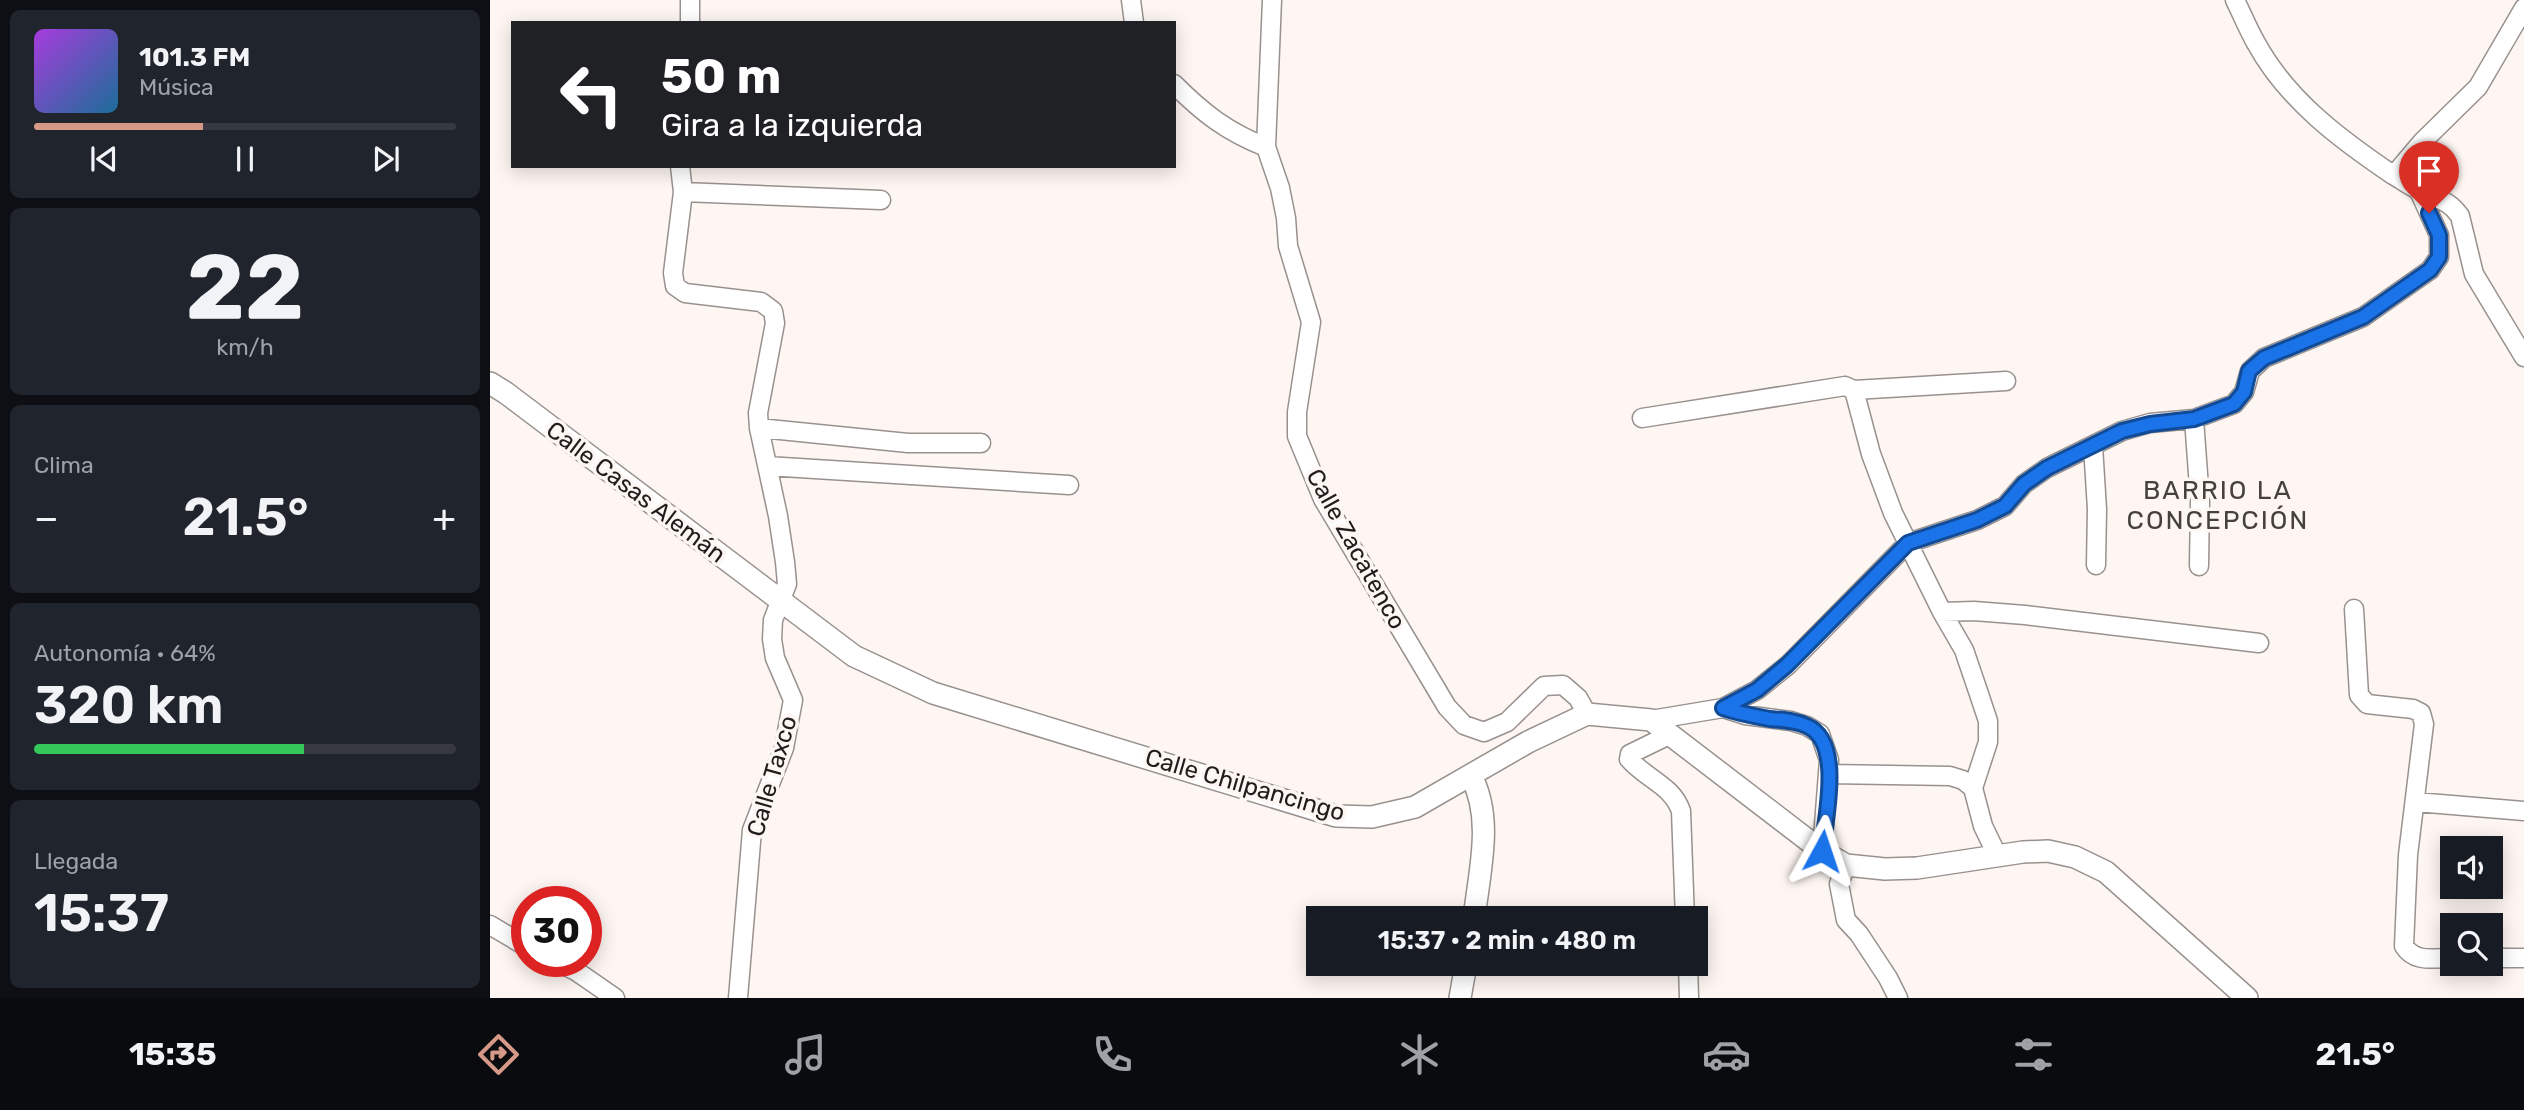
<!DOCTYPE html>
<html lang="es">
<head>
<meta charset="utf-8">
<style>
  :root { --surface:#171b24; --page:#20242c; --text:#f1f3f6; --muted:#9ea1a6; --line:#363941; --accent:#d69988 }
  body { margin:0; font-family:Rubik,sans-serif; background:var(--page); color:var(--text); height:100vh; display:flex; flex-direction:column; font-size:26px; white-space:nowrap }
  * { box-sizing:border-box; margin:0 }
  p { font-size:23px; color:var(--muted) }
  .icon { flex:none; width:38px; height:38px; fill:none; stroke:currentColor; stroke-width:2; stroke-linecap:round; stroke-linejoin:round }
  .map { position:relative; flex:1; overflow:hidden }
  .panel { display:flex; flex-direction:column; gap:10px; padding:10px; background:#0d0f14; width:490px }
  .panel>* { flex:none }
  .guide { position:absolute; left:21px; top:21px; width:665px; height:147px; border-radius:0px; box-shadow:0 4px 18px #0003; background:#202124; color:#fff; overflow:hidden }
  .controls { position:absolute; left:1950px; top:836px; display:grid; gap:14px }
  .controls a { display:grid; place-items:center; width:63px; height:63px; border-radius:0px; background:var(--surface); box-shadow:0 4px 18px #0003; font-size:35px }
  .speed { position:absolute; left:21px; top:886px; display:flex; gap:14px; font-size:35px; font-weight:700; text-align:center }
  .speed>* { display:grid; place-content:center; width:91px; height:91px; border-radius:50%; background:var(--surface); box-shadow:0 4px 18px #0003; line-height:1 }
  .speed .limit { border:10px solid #d22; background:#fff; color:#111 }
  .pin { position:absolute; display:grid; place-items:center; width:60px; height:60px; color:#fff; margin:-72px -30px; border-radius:50% 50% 50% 0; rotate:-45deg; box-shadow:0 0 7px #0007 }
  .pin .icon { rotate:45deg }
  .me { position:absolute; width:77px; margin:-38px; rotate:5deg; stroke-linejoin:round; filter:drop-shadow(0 0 5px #0008) }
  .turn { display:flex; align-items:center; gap:24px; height:147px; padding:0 35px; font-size:32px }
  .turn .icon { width:91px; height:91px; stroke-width:2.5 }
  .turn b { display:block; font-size:49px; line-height:60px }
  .big { font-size:52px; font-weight:600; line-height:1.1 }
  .panel .card { flex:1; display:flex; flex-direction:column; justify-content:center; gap:10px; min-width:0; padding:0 24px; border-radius:10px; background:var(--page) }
  .panel .dial { align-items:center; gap:0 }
  .dial b { font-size:91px; line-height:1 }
  .song { display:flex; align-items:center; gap:21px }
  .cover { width:84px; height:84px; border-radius:10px; background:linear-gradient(135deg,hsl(280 70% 55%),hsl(200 70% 35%)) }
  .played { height:7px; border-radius:4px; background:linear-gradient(90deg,var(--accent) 40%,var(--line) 40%) }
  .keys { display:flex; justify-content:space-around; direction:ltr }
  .heat { display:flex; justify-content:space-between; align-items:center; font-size:38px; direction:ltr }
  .charge { height:10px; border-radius:5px; background:linear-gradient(90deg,#34c759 64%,var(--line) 0) }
  .trip { position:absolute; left:816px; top:906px; width:402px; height:70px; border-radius:0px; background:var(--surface); box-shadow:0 4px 18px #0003; font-weight:600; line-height:70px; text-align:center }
  .dock { display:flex; height:112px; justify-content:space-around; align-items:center; background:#090b0e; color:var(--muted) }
  .dock .icon { width:49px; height:49px }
  .dock .current { color:var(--accent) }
  .dock b { font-size:32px; color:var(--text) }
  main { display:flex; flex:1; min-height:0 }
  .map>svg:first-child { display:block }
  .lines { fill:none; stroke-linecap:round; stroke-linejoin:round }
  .minor-casing { stroke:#98918e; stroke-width:21 }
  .tertiary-casing { stroke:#98918e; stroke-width:24 }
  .minor { stroke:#fff; stroke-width:18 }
  .tertiary { stroke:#fff; stroke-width:21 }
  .route-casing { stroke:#114b97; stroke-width:18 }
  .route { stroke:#1a73e8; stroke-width:12 }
  .labels { text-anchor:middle; stroke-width:7; stroke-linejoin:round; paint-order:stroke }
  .street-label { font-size:24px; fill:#201d1c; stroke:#fef6f2 }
  .neighbourhood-label { font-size:26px; letter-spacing:2px; fill:#47413e; stroke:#fef6f2 }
</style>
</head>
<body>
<main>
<section class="panel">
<div class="card">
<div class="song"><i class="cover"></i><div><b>101.3 FM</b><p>Música</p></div></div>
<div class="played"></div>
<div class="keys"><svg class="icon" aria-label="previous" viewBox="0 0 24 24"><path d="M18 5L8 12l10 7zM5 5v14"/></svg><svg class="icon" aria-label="pause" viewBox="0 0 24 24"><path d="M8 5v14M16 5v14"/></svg><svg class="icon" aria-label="next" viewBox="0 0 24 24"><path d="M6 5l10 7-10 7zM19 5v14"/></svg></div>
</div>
<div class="card dial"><b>22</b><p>km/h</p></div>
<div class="card"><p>Clima</p>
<div class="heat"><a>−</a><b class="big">21.5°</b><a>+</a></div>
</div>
<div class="card"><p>Autonomía · 64%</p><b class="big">320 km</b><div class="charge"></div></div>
<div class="card"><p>Llegada</p><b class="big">15:37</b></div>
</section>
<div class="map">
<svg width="2034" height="998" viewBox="0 0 2034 998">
  <rect width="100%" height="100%" fill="#fef6f2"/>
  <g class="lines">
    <defs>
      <path id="minor" d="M 641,0 L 644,23
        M 782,0 L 776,147 L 790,188 L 796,218 L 798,246 L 821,322 L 807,412 L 807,436 L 833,499 L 957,707 L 974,725 L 994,732 L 1017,722 L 1054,686 L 1073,685 L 1088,698 L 1097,714
        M 1745,0 C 1752,14 1758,29 1766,43 C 1797,100 1851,140 1903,175 C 1912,180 1921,187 1931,191 C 1947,199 1959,200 1970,216 L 1984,274 L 2034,357
        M 200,23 L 200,0
        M 684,84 C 713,113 737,132 776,147
        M 190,166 L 193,192 L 183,273 L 185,286 L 195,293 L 271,302 L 283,311 L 285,323 L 268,413 L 269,428 L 288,516 L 295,562 L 297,584 L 283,620 L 282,639 L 285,658 L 303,700 L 294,748 L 262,830 L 248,998
        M 1904,175 L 1932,142 L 1988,87 L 2034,8
        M 193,192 L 391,200
        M 1364,390 L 1516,381
        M 1152,418 L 1355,386 L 1364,390 L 1381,454 L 1403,513 L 1452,612 L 1474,650 L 1489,694 L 1498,721 L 1498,742 L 1483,788 L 1493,826 L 1507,855
        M 1704,419 L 1710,501 L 1709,566
        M 269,428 L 418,443 L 491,443
        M 1603,446 L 1607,509 L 1606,565
        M 277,466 L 579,485
        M 1864,609 L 1869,695 L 1877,704 L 1923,709 L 1931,713 L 1934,724 L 1918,855 L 1914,946 C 1925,963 1943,958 1962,958
        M 1452,612 L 1484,611 L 1535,615 L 1769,643
        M 1233,708 L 1267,690 L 1298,665 L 1418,543 L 1487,520 L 1515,506 L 1534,484 L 1557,468 L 1632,431 L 1660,423 L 1704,419 L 1744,404 L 1754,392 L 1760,371 L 1774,358 L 1873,317 L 1940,270 L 1949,257 L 1949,235 L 1929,191
        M 1161,720 L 1233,708 L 1255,715 L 1301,721 L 1317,726 L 1330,734 L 1339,760 L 1332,851
        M 1181,734 L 1140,754 L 1139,759 C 1156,779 1182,785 1191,811 L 1195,919
        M 1339,774 L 1460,776 L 1473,780 L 1483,788
        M 1926,802 L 2034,811
        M 1356,865 L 1349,884 L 1356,920 L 1369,934 L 1398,978 L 1408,998
        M 0,925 L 37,947
        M 2000,958 L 2034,958
        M 65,961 L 86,971 L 125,998
        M 1198,964 L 1199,998"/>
      <path id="tertiary" d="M 0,383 L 16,393 L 364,656 L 443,693 L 846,816 L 882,817 L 925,807 L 1038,742 L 1097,714 L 1161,720 L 1332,851 L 1356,865 L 1395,869 L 1427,868 L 1533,852 L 1558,851 L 1585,857 L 1616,872 L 1757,998
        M 981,776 C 1004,819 989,872 984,919
        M 970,998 L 976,964"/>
    </defs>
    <use href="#minor" class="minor-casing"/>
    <use href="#tertiary" class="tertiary-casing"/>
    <use href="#minor" class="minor"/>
    <use href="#tertiary" class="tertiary"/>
  </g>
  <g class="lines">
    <defs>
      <path id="route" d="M 1332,851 C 1335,819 1354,742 1317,726 C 1305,720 1292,720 1280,719 C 1263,716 1248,713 1233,708 L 1267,690 L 1297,665 L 1418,543 L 1487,520 L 1515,506 L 1534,484 L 1557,468 L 1632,431 L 1660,424 L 1704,419 L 1744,404 L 1754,392 L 1759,371 L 1774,358 L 1873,317 L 1940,270 L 1949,257 L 1949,235 L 1939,213"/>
    </defs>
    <use href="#route" class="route-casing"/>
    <use href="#route" class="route"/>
  </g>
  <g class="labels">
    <g class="street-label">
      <text transform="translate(146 492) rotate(37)" y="8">Calle Casas Alemán</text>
      <text transform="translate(866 549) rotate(61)" y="8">Calle Zacatenco</text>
      <text transform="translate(282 776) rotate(-74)" y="8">Calle Taxco</text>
      <text transform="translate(755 785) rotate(16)" y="8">Calle Chilpancingo</text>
    </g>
    <g class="neighbourhood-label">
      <text x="1728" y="499">BARRIO LA<tspan x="1728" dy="30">CONCEPCIÓN</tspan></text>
    </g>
  </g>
</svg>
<div class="controls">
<a><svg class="icon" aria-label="sound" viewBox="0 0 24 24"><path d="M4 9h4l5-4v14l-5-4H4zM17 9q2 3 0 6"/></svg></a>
<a><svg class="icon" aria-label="search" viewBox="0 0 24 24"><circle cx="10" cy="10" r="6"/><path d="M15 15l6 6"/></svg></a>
</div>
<div class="speed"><div class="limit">30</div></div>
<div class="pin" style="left:1939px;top:213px;background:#d93025"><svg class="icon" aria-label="arrive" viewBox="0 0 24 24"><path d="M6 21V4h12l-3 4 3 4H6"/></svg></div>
<svg class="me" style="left:1332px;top:851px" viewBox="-20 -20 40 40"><path d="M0-17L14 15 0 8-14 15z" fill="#1a73e8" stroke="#fff" stroke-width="4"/></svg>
<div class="trip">15:37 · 2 min · 480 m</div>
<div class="guide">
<div class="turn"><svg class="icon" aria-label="left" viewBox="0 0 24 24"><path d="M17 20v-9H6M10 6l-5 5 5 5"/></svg><div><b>50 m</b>Gira a la izquierda</div></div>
</div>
</div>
</main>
<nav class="dock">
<b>15:35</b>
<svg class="icon current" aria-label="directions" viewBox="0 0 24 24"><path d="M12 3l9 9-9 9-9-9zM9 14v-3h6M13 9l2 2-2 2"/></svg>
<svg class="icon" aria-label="music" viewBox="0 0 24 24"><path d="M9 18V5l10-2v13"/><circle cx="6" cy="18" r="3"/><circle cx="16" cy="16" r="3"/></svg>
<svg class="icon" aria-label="phone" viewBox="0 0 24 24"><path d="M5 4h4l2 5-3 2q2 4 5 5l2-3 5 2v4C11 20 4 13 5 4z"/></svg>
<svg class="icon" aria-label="climate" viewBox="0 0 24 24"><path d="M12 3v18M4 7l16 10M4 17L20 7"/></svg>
<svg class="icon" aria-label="car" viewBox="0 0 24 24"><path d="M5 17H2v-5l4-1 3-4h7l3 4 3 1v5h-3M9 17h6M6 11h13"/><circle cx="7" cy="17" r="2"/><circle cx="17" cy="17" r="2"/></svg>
<svg class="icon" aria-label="filters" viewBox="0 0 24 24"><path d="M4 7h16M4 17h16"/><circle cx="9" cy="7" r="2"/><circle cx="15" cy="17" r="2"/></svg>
<b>21.5°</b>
</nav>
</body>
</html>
